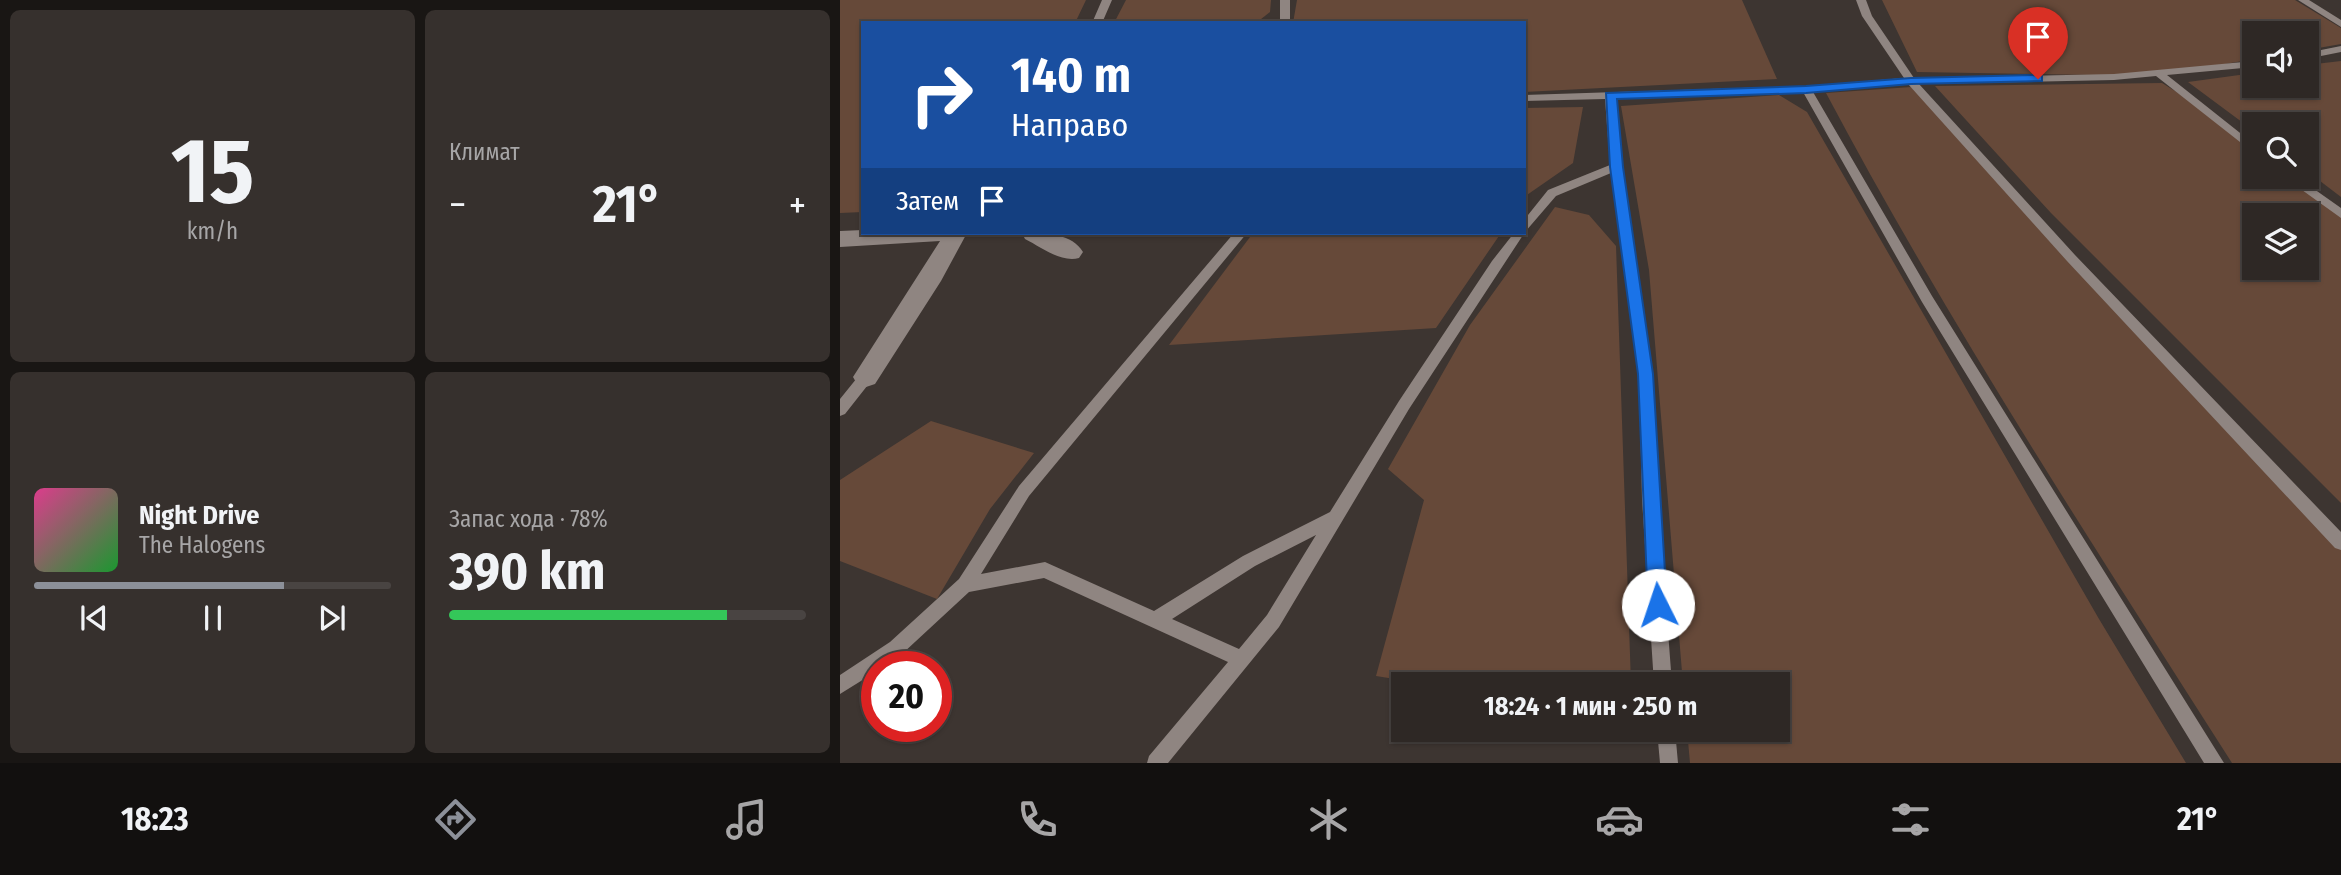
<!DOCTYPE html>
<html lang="ru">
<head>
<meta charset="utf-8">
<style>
  :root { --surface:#2e2825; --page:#36302d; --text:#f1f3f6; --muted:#a7a6a7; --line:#494442; --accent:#8c9099 }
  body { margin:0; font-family:"Fira Sans Condensed",sans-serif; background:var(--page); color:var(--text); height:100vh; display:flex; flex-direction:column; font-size:26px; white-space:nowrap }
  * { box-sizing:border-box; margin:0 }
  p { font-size:23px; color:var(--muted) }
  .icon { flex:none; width:38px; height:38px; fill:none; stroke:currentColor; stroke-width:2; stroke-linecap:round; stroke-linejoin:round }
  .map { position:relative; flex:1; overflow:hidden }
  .drawer { display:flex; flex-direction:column; gap:10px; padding:10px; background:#191614; width:840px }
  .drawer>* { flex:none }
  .guide { position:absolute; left:21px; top:21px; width:665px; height:214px; border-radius:0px; box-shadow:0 2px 5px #0004,0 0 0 2px var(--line); background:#1a4fa0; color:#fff; overflow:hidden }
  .fabs { position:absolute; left:1402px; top:21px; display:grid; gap:14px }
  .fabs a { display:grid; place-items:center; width:77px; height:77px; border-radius:0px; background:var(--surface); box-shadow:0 2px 5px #0004,0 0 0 2px var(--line); font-size:35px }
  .speed { position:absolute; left:21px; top:651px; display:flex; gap:14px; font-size:35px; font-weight:700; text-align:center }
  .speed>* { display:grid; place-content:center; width:91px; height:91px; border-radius:50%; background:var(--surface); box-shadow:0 2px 5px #0004,0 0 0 2px var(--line); line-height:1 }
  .speed .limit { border:10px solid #d22; background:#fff; color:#111 }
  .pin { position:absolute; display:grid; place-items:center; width:60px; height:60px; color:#fff; margin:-72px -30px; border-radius:50% 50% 50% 0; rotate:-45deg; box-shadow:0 0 7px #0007 }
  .pin .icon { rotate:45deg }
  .me { position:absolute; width:77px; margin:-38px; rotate:356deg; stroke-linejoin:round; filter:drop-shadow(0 0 5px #0008) }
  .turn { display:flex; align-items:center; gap:24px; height:147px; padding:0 35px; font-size:32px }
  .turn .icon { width:91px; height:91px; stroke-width:2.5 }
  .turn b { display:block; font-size:49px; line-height:60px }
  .then { display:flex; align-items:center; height:66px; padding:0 35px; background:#0003; gap:14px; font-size:26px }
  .big { font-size:52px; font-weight:700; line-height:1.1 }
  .drawer .tile { flex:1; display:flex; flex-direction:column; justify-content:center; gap:10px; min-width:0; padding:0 24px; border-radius:10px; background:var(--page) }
  .drawer .dial { align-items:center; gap:0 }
  .dial b { font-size:91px; line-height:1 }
  .song { display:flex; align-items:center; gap:21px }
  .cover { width:84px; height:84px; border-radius:10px; background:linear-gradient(135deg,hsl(330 70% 55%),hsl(130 70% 35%)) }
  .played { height:7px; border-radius:4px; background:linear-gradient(90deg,var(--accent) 70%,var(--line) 70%) }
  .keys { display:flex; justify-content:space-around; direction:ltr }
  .heat { display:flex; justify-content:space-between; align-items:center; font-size:38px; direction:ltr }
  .charge { height:10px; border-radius:5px; background:linear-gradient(90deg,#34c759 78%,var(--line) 0) }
  .drawer .tiles { flex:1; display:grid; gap:10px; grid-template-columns:repeat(2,1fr) }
  .trip { position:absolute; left:551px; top:672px; width:399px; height:70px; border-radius:0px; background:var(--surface); box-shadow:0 2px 5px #0004,0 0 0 2px var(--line); font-weight:700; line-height:70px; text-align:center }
  .tab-bar { display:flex; height:112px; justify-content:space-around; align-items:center; background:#12100f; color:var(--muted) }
  .tab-bar .icon { width:49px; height:49px }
  .tab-bar .selected { color:var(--accent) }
  .tab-bar b { font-size:32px; color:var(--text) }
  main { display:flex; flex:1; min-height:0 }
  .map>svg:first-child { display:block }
  .green { fill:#664939; fill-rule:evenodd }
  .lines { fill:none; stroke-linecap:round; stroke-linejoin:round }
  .lane { fill:#8f8581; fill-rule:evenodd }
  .street { fill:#8f8581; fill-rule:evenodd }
  .route { fill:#1a73e8; stroke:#114b97; stroke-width:2 }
</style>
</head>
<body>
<main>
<section class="drawer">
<div class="tiles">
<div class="tile dial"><b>15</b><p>km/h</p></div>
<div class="tile"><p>Климат</p>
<div class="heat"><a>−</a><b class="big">21°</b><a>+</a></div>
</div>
<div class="tile">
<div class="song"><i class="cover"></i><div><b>Night Drive</b><p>The Halogens</p></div></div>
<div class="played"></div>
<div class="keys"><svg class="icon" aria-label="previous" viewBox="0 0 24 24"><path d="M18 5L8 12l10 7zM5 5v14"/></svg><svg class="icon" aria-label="pause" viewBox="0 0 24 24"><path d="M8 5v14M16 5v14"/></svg><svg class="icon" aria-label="next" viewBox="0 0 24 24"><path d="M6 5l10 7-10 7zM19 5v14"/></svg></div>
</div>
<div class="tile"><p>Запас хода · 78%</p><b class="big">390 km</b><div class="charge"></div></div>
</div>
</section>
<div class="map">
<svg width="1501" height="763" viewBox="0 0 1501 763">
  <rect width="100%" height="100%" fill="#3d3531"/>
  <path class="green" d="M 0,0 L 246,0 L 235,23 L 23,23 L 23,212 L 0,213 Z
    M 286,0 L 431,0 L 430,12 L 416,23 L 274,23 Z
    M 457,0 L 902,0 L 937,79 L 684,92 L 684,23 L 453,23 Z
    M 1042,0 L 1455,0 L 1501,28 L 1501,44 L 1467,50 L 1466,33 L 1414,33 L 1414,59 L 1316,76 L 1077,72 Z
    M 1501,61 L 1501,197 L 1467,171 L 1466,124 L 1414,124 L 1414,131 L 1348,82 L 1414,73 L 1414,86 L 1466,86 L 1467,65 Z
    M 1322,83 L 1371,113 L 1414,146 L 1414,177 L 1453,177 L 1501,214 L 1501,503 L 1211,213 L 1095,86 ZM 1414,215 L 1466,215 L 1466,268 L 1414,268 Z
    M 1071,87 L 1501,536 L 1501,763 L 1392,763 C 1252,543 1108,323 986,93 Z
    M 939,95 L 967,112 L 1259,619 L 1346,763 L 850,763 L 847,730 L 938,730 L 938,684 L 843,684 L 809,270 L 781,106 Z
    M 743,107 L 733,163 L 684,197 L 684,108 Z
    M 715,207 L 749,215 L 776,246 L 791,684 L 586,684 L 536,676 L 584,500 L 548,469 L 630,325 Z
    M 413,233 L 661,233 L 596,328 L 329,345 Z
    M 91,421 L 194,453 L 150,509 L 97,599 L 0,561 L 0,480 Z"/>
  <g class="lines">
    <path class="lane" d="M 262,0 L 272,0 L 262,23 L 252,23 Z
      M 440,0 L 450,0 L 450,23 L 440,23 Z
      M 1016,0 L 1026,0 L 1032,16 L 1074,78 L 1274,74 L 1414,61 L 1414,67 L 1327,75 L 1414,144 L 1414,153 L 1316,76 L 1274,80 L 1079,84 L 1235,255 L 1501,532 L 1501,550 L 1495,548 L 1227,261 L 1068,84 L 973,92 L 1092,296 L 1384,763 L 1364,763 L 1082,302 L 963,92 L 775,98 L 782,167 L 813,374 L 818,499 L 832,684 L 814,684 L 802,499 L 799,374 L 771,173 L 716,196 L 685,232 L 569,409 L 439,627 L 328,763 L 307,763 L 309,756 L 388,662 L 204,578 L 129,592 L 62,654 L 43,667 L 37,667 L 37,671 L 0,694 L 0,675 L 50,642 L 119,579 L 179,486 L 394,233 L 407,233 L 189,496 L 141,574 L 205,562 L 314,611 L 403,556 L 490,512 L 559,401 L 652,261 L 674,233 L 684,233 L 684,220 L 708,190 L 770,165 L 765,99 L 684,101 L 684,95 L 966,86 L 1064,78 L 1022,16 ZM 476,535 L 427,615 L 399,649 L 332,619 L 415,566 Z
      M 1458,0 L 1469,0 L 1501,20 L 1501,27 Z
      M 1501,46 L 1501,52 L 1466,59 L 1466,53 Z
      M 1444,177 L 1457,177 L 1501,208 L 1501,218 Z
      M 26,371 L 31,373 L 33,377 L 31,381 L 5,414 L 0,416 L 0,399 L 21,373 Z
      M 817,730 L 835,730 L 838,763 L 820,763 Z"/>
    <path class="street" d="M 23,230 L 23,233 L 127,233 L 101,281 L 35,384 L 26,387 L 17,384 L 13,377 L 100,241 L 0,247 L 0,231 Z
      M 182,233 C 202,233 231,232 243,252 L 239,258 C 221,263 201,247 185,239 Z"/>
  </g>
  <path class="route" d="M 1198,75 L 1202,76 L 1202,81 L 1071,84 L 966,93 L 777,99 L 783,167 L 813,374 L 827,605 L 824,611 L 818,614 L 811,611 L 808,605 L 798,374 L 770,167 L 766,93 L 966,86 L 1071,78 Z"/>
</svg>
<div class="fabs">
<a><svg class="icon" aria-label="sound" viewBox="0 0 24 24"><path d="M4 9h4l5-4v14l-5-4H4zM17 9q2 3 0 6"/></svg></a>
<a><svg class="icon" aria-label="search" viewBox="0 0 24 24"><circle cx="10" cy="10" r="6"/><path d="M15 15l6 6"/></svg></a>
<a><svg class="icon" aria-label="layers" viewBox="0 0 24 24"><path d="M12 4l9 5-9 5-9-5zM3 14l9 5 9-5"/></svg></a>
</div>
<div class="speed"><div class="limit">20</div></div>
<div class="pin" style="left:1198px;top:79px;background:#d93025"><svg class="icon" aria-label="arrive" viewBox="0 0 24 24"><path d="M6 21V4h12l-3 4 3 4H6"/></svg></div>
<svg class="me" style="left:818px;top:605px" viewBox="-20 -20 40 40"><circle r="19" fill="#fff"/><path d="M0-13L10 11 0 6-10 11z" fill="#1a73e8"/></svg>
<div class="trip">18:24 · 1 мин · 250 m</div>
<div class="guide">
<div class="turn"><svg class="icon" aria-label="right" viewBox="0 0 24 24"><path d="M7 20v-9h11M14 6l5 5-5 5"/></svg><div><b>140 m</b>Направо</div></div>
<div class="then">Затем<svg class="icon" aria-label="arrive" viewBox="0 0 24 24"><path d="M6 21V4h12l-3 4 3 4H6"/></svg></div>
</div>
</div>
</main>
<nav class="tab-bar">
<b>18:23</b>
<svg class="icon selected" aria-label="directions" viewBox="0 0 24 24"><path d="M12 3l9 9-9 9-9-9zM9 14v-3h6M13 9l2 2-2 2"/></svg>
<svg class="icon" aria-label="music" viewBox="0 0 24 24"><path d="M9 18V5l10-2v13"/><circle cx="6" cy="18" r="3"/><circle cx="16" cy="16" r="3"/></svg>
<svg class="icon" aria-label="phone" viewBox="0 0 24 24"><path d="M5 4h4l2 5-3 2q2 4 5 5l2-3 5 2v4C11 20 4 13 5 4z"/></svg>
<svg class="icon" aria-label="climate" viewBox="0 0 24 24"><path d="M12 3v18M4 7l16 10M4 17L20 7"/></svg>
<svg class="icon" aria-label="car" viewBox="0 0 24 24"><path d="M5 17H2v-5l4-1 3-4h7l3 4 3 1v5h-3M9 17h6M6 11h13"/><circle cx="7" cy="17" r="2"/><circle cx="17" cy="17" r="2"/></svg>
<svg class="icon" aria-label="filters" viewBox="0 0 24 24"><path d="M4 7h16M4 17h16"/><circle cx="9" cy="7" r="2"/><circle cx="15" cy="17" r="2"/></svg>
<b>21°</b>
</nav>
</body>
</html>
